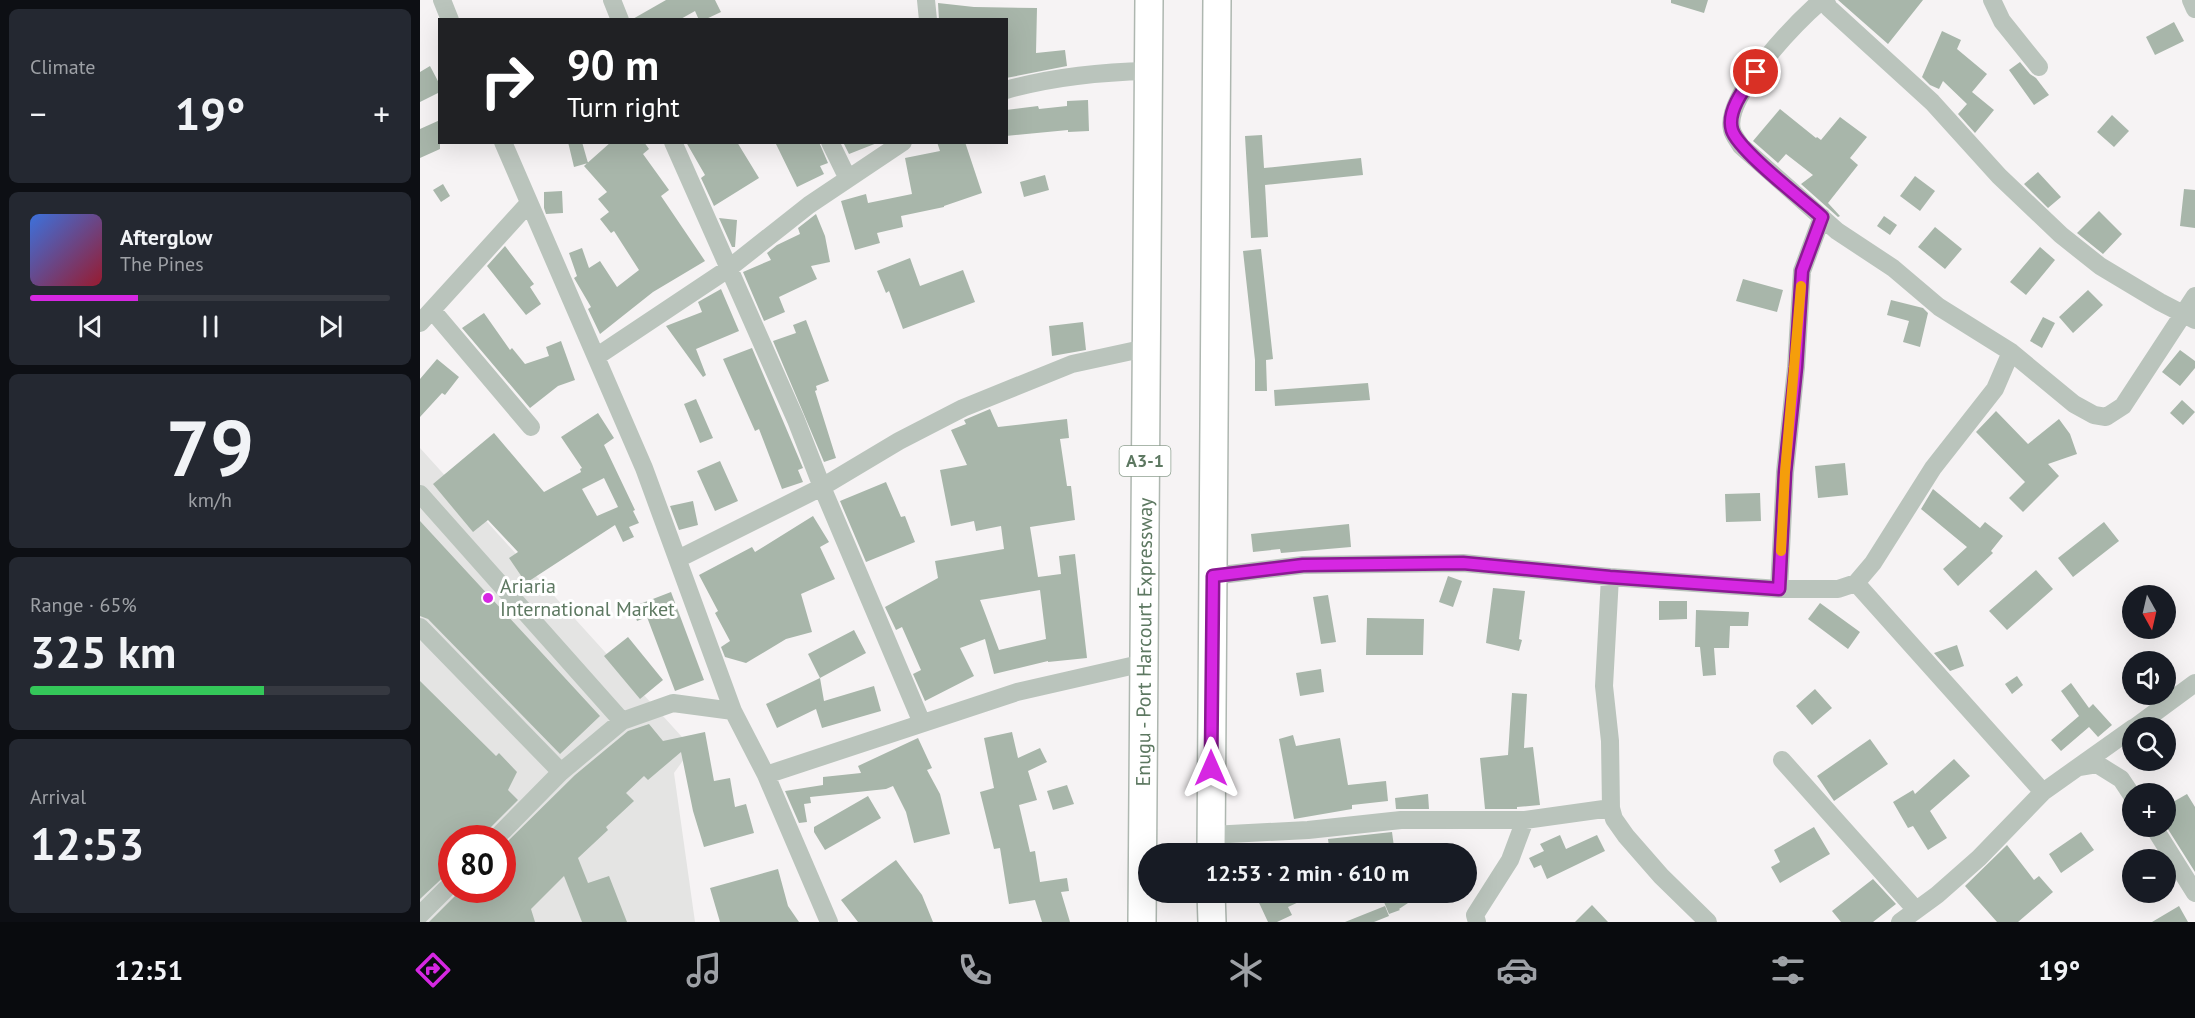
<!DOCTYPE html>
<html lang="en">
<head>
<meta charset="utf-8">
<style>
  :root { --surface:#171b24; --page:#242831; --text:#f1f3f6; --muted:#9ea1a6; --line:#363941; --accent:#d627e2 }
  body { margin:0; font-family:"PT Sans",sans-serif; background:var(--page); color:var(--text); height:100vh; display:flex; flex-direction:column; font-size:22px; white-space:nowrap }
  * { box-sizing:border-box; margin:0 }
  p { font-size:20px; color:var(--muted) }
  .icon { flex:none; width:33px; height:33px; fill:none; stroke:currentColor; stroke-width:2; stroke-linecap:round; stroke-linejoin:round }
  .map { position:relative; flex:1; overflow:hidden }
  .panel { display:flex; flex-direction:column; gap:9px; padding:9px; background:#0d0f14; width:420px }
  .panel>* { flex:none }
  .hud { position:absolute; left:18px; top:18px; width:570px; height:126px; border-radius:0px; box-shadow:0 6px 24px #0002; background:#202124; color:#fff; overflow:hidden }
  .needle { width:39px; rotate:172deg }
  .buttons { position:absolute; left:1702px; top:585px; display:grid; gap:12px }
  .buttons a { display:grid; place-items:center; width:54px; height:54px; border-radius:50%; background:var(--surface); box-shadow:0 6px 24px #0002; font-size:30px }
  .speed { position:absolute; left:18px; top:825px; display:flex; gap:12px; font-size:30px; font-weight:700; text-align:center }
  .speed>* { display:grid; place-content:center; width:78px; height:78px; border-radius:50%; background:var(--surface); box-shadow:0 6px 24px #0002; line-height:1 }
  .speed .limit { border:9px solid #d22; background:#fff; color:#111 }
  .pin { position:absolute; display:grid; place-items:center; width:51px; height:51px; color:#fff; margin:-26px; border:3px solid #fff; border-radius:50%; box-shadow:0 2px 6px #0007 }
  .me { position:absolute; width:66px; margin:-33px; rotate:0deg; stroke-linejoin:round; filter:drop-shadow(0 0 4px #0008) }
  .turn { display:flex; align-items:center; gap:21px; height:126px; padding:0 30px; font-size:27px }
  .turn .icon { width:78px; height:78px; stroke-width:2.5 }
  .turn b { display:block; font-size:42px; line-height:51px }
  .big { font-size:45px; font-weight:600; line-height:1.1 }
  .panel .card { flex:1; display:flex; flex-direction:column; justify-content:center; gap:9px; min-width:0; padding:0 21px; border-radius:9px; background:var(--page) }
  .panel .dial { align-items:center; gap:0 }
  .dial b { font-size:78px; line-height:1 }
  .song { display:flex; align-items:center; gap:18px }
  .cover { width:72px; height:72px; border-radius:9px; background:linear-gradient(135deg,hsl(220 70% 55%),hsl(350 70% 35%)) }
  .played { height:6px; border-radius:3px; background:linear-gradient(90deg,var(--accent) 30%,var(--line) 30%) }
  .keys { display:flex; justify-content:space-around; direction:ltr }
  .heat { display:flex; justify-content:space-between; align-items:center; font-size:33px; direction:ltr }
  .charge { height:9px; border-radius:4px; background:linear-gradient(90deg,#34c759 65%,var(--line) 0) }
  .trip { position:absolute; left:718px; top:843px; width:339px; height:60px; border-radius:30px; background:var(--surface); box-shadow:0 6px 24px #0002; font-weight:600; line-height:60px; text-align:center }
  .dock { display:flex; height:96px; justify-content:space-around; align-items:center; background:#090b0e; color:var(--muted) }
  .dock .icon { width:42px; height:42px }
  .dock .active { color:var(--accent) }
  .dock b { font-size:27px; color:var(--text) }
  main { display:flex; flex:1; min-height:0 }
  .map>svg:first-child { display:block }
  .built { fill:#e4e4e3; fill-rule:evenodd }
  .building { fill:#a8b6aa; fill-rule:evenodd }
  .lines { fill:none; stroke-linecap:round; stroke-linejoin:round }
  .highway-casing { stroke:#aeb7b0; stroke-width:30 }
  .minor { stroke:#bac4bc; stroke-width:18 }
  .highway { stroke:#fff; stroke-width:27 }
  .route-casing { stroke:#8b1993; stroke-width:15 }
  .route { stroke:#d627e2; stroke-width:10 }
  .slow { stroke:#f59e0b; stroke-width:10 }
  .poi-dot { fill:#d627e2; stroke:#fff; stroke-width:2 }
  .labels { text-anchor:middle; stroke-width:6; stroke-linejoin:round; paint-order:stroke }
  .shield { fill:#fff; stroke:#8ea090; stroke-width:1.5 }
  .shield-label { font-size:18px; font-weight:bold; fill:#5d7861 }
  .poi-label { font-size:20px; fill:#5d7861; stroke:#fff; text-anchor:start }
  .street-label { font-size:20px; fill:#5d7861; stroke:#fff }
</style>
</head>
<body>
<main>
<section class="panel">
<div class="card"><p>Climate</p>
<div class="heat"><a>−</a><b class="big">19°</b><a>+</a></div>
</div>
<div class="card">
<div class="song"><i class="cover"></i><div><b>Afterglow</b><p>The Pines</p></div></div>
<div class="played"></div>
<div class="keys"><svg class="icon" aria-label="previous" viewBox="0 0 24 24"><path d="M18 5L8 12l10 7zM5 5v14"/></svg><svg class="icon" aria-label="pause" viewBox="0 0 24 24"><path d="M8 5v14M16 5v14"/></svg><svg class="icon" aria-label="next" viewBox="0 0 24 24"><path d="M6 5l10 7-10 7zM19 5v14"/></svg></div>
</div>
<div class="card dial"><b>79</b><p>km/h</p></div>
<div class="card"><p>Range · 65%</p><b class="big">325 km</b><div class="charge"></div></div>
<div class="card"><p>Arrival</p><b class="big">12:53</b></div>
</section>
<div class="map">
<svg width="1775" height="922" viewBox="0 0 1775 922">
  <rect width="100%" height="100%" fill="#f6f3f4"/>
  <path class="built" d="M 0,448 L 272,748 L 254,773 L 275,922 L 0,922 ZM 32,838 L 82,838 L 82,890 L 32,890 Z"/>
  <path class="building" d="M 246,0 L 295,0 L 301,12 L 284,20 L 279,20 L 275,11 L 259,20 L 211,20 Z
    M 1251,0 L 1288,0 L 1284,13 L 1251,3 Z
    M 1418,0 L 1503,0 L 1468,44 Z
    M 518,3 L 554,7 L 617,8 L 616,53 L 645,50 L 647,66 L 586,78 L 586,20 L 519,20 Z
    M 1754,22 L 1764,41 L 1735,55 L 1726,37 Z
    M 1522,31 L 1541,40 L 1537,49 L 1567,74 L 1552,92 L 1574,110 L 1555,133 L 1538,114 L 1547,104 L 1523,81 L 1519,89 L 1510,85 L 1502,77 Z
    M 1600,62 L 1610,74 L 1616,78 L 1629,95 L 1614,105 L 1589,70 Z
    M 10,66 L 20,85 L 20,92 L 0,102 L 0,72 Z
    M 668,100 L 669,131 L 648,132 L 648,130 L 586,136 L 586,110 L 618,106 L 619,109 L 647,106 L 647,101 Z
    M 1360,109 L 1396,138 L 1397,137 L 1401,140 L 1420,117 L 1447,137 L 1430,158 L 1438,165 L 1408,203 L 1420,216 L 1418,217 L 1381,184 L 1393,175 L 1366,154 L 1358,163 L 1333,141 Z
    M 1692,115 L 1709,131 L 1694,147 L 1677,132 Z
    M 20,120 L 20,149 L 0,158 L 0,129 Z
    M 842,135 L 844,168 L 941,158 L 943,175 L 845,185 L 848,237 L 831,238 L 825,136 Z
    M 148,142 L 162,142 L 168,163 L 154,167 Z
    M 191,142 L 224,142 L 229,149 L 223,154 L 249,190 L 241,196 L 285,261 L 233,292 L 180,334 L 168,309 L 171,307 L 154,278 L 157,276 L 149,253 L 162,248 L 169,268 L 180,261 L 197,287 L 219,270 L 194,231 L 191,233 L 180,219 L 189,212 L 178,199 L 187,192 L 164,166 Z
    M 266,142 L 317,142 L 339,178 L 294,206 L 281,178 L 285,175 Z
    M 355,142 L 399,142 L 408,163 L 400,166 L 404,174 L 377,187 Z
    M 423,142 L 457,142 L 457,143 L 429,154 Z
    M 517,142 L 545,142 L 562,193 L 524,206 L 524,207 L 481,216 L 483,227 L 457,233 L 460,243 L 435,250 L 421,201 L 446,194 L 448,203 L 492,194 L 485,158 L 520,151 Z
    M 1618,172 L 1641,197 L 1628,208 L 1604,184 Z
    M 625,175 L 629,190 L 604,197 L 600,182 Z
    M 1495,176 L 1515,191 L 1500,211 L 1480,196 Z
    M 23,184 L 30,196 L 21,202 L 13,190 Z
    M 1764,189 L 1775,190 L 1775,228 L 1760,226 Z
    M 142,191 L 143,213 L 126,214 L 124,208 L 124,192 Z
    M 1679,211 L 1702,234 L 1683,254 L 1657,233 Z
    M 396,214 L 405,236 L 410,262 L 391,266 L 397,279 L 359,297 L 365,312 L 344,321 L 323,272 L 351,260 L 347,253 L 357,245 L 380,234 L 378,228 Z
    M 1464,216 L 1477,225 L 1470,235 L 1457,226 Z
    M 299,218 L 317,220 L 315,247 L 312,247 Z
    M 1515,227 L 1542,249 L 1525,269 L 1498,247 Z
    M 85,246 L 114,284 L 110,287 L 121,304 L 106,315 L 67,266 Z
    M 1620,247 L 1635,260 L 1606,295 L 1590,282 Z
    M 841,249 L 853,359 L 846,360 L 847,391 L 835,391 L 835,360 L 823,251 Z
    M 490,258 L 500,286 L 543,270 L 555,302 L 483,329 L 469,291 L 466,293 L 457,271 Z
    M 1323,279 L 1363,290 L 1357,312 L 1316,301 Z
    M 301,289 L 319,331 L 276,349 L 286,375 L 283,377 L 246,326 L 282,312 L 278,302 Z
    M 1668,290 L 1683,305 L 1653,333 L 1639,317 Z
    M 1471,300 L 1503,308 L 1508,313 L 1500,347 L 1483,342 L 1489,321 L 1467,315 Z
    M 64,313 L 90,350 L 92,348 L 105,364 L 129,356 L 126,347 L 141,341 L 155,380 L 138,386 L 110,408 L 42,328 Z
    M 1623,317 L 1635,323 L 1622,348 L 1610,341 Z
    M 386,320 L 409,381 L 396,386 L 397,390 L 395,391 L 416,458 L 404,462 L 353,341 L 376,333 L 373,325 Z
    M 663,322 L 666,350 L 632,356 L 629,326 Z
    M 332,348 L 383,468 L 378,470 L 383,482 L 362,489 L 339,429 L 335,431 L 303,359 Z
    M 1760,350 L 1775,361 L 1775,368 L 1760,386 L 1742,372 Z
    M 17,359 L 39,377 L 25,395 L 22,393 L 0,417 L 0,379 Z
    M 948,383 L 950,400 L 855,406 L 854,390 Z
    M 276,399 L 293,438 L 280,443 L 264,404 Z
    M 1762,400 L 1775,412 L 1763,425 L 1750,413 Z
    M 570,409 L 578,427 L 647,419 L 649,438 L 640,439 L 647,486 L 651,486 L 655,520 L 610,527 L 618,577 L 641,574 L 639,556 L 655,554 L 667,658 L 628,662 L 628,661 L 574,674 L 565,639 L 540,648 L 554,676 L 505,701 L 493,674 L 501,670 L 482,627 L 476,630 L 465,607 L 518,578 L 515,561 L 584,549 L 581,526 L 556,531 L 554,521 L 531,526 L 520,470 L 547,465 L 531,430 L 546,424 L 544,420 ZM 620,590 L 626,639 L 579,650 L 560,600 Z
    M 1576,411 L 1608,444 L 1639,419 L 1650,434 L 1657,454 L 1628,464 L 1639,476 L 1603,512 L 1589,498 L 1605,482 L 1556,432 Z
    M 178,413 L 194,438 L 184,445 L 215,510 L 213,511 L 219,523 L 209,527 L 214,537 L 203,542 L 195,525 L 106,583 L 89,558 L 98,552 L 68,520 L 53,532 L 13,484 L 74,433 L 124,492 L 161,472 L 160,469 L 162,468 L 141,437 ZM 184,478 L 198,507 L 177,516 L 162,489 Z
    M 300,461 L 318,501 L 295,511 L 277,471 Z
    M 1425,463 L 1428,495 L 1398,498 L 1395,466 Z
    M 466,482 L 481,517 L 485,516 L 495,542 L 446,562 L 420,501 Z
    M 1513,489 L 1560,528 L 1565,522 L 1583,536 L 1571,551 L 1573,553 L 1538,586 L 1523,569 L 1547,547 L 1501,509 Z
    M 1340,493 L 1341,521 L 1306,522 L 1305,494 Z
    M 273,501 L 278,525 L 259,530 L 250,506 Z
    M 393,516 L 409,542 L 400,547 L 415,579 L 381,594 L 392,632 L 366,639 L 326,663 L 305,657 L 301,647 L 310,641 L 295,613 L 298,611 L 279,575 L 332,547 L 335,552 Z
    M 0,521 L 180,716 L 140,754 L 8,619 L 0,616 Z
    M 1684,522 L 1699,541 L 1653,577 L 1638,558 Z
    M 929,524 L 931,547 L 861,553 L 860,549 L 833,552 L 831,534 Z
    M 1616,570 L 1633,589 L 1587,630 L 1569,611 Z
    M 1028,576 L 1042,581 L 1033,607 L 1019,602 Z
    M 1073,588 L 1105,591 L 1099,639 L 1102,640 L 1099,651 L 1066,643 Z
    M 251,592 L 284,680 L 255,691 L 227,617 L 217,621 L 212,607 Z
    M 908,595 L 916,642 L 901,644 L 893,597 Z
    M 1239,601 L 1267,601 L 1267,619 L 1239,620 Z
    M 1400,603 L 1440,632 L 1428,649 L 1388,619 Z
    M 1276,610 L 1329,612 L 1328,626 L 1310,626 L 1309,648 L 1294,648 L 1296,675 L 1283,676 L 1280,647 L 1275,647 Z
    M 947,618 L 1004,619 L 1003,655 L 946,655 Z
    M 434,630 L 446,653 L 400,678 L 388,654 Z
    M 208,637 L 243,680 L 220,699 L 184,656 Z
    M 1537,645 L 1544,666 L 1530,671 L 1514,653 Z
    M 901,669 L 904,692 L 880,696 L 876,673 Z
    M 1597,676 L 1603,685 L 1592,694 L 1585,684 Z
    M 400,678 L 404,701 L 454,686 L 461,711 L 402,728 L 396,709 L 357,728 L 346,704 Z
    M 0,681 L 76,756 L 79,753 L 97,772 L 88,790 L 98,800 L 68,830 L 62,838 L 32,838 L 32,869 L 0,899 Z
    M 1651,683 L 1669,708 L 1673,704 L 1692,725 L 1678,737 L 1669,727 L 1641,751 L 1631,740 L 1659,716 L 1641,691 Z
    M 1395,689 L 1412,708 L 1392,725 L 1376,706 Z
    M 1092,693 L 1107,694 L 1104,748 L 1113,747 L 1120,805 L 1097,807 L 1097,809 L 1065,809 L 1060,758 L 1088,755 Z
    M 229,724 L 243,741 L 285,732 L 294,781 L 310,778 L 315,807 L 326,804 L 334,833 L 284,847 L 273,811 L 261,752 L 228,780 L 224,776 L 206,793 L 214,801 L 186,827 L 188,830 L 158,858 L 168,883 L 189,876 L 207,922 L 162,922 L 144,876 L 111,909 L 115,922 L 9,922 L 41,890 L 82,890 L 82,847 L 155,775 L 208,731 Z
    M 592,732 L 598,758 L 620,748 L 627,762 L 608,771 L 617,800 L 599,805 L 610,852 L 615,851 L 620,882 L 647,878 L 649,891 L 641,892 L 650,922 L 622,922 L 615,900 L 589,904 L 580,848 L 574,849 L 560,792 L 574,788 L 564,738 Z
    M 873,735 L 876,746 L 920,738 L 928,785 L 966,781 L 968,801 L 932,805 L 932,809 L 874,819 L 859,739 Z
    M 498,738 L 512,768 L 507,770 L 520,794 L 530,834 L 494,843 L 486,812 L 473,786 L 466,789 L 390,797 L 391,803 L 384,804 L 387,822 L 379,823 L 365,791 L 403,785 L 403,777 L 441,773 L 438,766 Z
    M 1450,739 L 1468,764 L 1414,801 L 1397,776 Z
    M 1534,759 L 1550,776 L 1510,811 L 1527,838 L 1508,850 L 1493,826 L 1488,828 L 1473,802 L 1493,790 L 1495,794 Z
    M 647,785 L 654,804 L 633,810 L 627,791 Z
    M 1008,794 L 1009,809 L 976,809 L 975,798 Z
    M 1767,794 L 1775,807 L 1775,872 L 1746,826 L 1746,806 Z
    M 448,796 L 461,818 L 405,850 L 394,832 L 394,827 Z
    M 1394,827 L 1410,854 L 1360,883 L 1351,867 L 1360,862 L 1354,850 Z
    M 972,832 L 974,847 L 928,854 L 910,854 L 908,839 Z
    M 1661,832 L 1674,850 L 1641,873 L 1629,854 Z
    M 1140,835 L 1146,849 L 1177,835 L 1185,851 L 1127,879 L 1121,865 L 1114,868 L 1109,858 L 1124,851 L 1120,844 Z
    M 1587,845 L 1614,880 L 1619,876 L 1633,892 L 1598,922 L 1577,922 L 1545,886 Z
    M 476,860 L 502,895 L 513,922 L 438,922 L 421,900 Z
    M 358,869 L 368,906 L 379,922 L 300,922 L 290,888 Z
    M 1453,879 L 1476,904 L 1453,922 L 1421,922 L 1412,911 Z
    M 834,892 L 900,892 L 868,907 L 872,915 L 857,922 L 848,922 Z
    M 990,892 L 1003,893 L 979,909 L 980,910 L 969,914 L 964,902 Z
    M 1172,905 L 1188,922 L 1155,922 Z
    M 965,906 L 969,916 L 954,922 L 925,922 Z
    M 1759,906 L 1768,922 L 1732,922 Z"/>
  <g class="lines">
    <defs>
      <g id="highway">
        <path d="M 791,854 L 797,0"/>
        <path d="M 791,892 L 792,922"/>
        <path id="s1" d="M 722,922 L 729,0"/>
      </g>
    </defs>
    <use href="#highway" class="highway-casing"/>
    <path class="minor" d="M 22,0 L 30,20
      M 192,0 L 200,20
      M 506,0 L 508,20
      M 1402,0 C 1378,21 1303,96 1312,130 C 1313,135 1318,141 1321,146 L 1417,231 L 1473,268 L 1519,307 L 1591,352 L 1654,404 L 1674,415 L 1686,417 L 1703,406 L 1775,296
      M 1405,0 L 1409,8 L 1512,102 L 1579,176 L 1641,235 L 1680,266 L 1740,302 L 1775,320
      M 1572,0 L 1582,21 L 1619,67
      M 1771,0 L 1775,9
      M 586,90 C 632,77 681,72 728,71
      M 83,142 L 224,468 L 313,711
      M 253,142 L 376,420 L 402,487 L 502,723
      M 410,142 L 428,179
      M 12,310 L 111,427
      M 0,323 L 109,203
      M 176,357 L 308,269 L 389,205 L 483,142
      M 0,494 L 202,721
      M 258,559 L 402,487 L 479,441 L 543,408 L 652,364 L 726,348
      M 793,576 L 883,565 L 1043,563 L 1190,577 L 1359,589 L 1418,589 L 1436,583 L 1453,563 L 1513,468 L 1575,389 L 1591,352
      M 1190,577 L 1184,686 L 1190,741 L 1191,808 L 1194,819 L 1206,836 L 1241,876 L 1288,922
      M 1436,583 L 1623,792
      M 1359,589 L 1365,472 L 1376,367 L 1382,271 L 1402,217
      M 0,627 L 141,772
      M 1714,728 L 1775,683
      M 1362,760 L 1496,910
      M 1659,767 L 1677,764 L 1701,779 L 1713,797
      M 346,775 L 597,692 L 724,663
      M 1733,826 L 1775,893
      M 791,835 L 888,830 L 981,820 L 1105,820 L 1191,808
      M 76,838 L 141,772 L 202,721 L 253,703 L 313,711 L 346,775 L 409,922
      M 0,915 L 32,883
      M 1057,922 L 1055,915 L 1090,860 L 1105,820
      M 1480,922 L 1517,895 L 1559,858 L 1623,792 L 1713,728"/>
    <use href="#highway" class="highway"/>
  </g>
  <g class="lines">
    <defs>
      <path id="route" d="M 791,768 L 793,576 L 883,565 L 1043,563 L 1190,577 L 1359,589 L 1365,472 L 1376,367 L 1382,271 L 1402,217 C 1383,200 1318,150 1312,130 C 1306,111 1326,86 1336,72"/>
    </defs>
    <use href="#route" class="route-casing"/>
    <use href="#route" class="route"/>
    <path class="slow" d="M 1361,551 L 1365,472 L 1381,286"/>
  </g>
  <circle class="poi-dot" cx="68" cy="598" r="6"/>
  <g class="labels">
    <rect class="shield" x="699.5" y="446" width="51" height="30" rx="4.5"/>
    <g class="shield-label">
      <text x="725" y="467">A3-1</text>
    </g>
    <g class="poi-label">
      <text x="80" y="593">Ariaria<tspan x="80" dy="23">International Market</tspan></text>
    </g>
    <g class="street-label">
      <text dy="7" stroke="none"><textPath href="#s1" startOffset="280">Enugu - Port Harcourt Expressway</textPath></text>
    </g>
  </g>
</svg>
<div class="buttons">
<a><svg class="needle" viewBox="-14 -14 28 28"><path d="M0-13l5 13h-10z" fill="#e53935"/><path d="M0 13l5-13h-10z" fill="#9ea1a6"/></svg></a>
<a><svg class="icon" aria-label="sound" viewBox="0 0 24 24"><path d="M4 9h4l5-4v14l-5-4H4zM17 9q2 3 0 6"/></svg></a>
<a><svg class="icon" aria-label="search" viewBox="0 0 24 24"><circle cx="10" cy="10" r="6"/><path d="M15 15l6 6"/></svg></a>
<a>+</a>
<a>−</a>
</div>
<div class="speed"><div class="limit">80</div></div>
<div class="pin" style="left:1336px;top:72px;background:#d93025"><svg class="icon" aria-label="arrive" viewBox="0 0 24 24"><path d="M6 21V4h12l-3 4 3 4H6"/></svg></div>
<svg class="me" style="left:791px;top:768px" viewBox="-20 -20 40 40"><path d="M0-17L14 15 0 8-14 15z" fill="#d627e2" stroke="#fff" stroke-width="4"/></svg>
<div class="trip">12:53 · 2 min · 610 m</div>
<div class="hud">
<div class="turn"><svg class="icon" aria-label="right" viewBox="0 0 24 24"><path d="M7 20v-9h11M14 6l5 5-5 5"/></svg><div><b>90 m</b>Turn right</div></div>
</div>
</div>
</main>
<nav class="dock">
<b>12:51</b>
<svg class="icon active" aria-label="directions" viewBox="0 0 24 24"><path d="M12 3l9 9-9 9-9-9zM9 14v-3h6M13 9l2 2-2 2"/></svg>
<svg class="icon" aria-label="music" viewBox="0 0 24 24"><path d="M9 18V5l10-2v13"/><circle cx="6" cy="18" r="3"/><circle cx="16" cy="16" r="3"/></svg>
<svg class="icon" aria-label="phone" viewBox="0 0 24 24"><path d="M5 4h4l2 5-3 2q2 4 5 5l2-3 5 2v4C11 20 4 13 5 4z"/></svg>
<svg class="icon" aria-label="climate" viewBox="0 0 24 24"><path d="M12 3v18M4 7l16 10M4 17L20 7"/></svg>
<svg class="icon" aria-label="car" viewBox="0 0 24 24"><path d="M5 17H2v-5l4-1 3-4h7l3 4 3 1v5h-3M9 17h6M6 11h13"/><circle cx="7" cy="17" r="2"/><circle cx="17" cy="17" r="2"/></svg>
<svg class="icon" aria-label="filters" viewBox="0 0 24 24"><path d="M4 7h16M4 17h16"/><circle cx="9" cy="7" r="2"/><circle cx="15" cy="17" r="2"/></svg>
<b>19°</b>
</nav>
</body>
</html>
